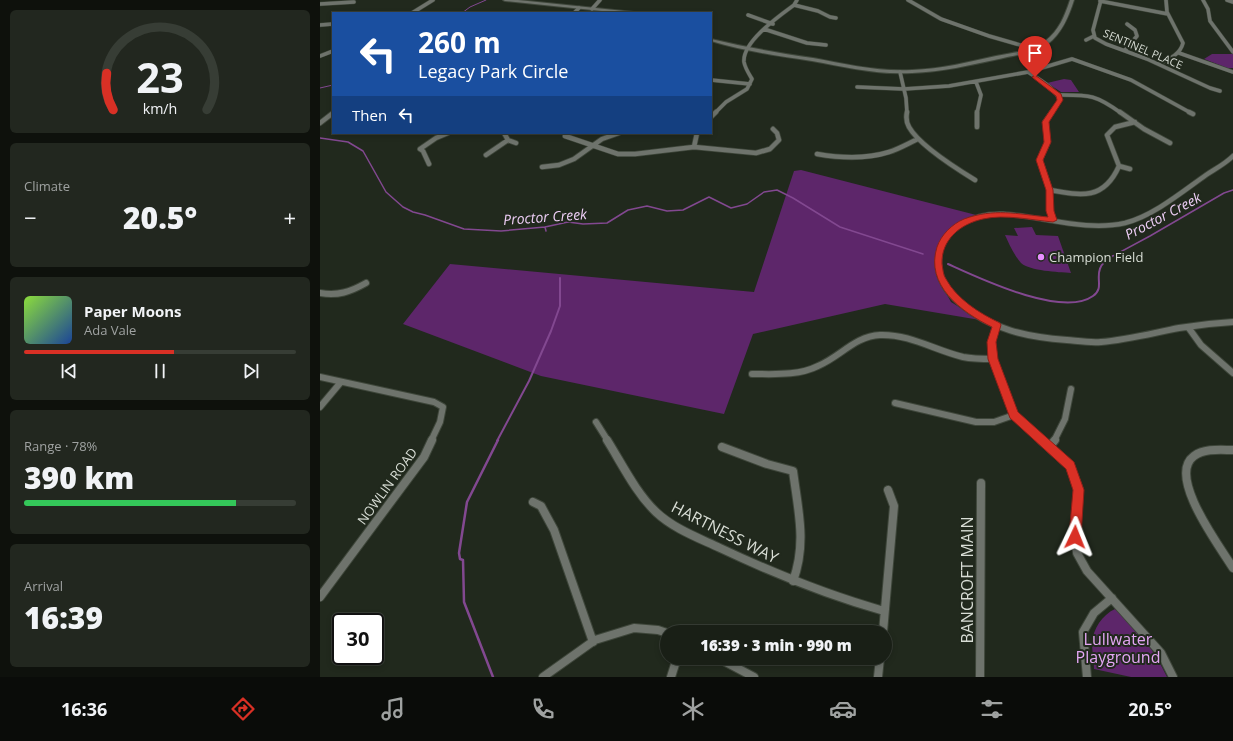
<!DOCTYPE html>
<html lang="en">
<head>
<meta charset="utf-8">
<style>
  :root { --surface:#191f16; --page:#22271f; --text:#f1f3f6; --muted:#9fa2a1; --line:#373d35; --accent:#d93025 }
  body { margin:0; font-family:"Open Sans",sans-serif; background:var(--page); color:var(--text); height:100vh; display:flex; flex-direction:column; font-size:15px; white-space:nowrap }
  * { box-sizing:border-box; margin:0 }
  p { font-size:13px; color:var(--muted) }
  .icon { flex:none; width:22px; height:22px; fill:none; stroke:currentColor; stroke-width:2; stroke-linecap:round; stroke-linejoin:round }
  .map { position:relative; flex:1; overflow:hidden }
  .panel { display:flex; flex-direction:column; gap:10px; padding:10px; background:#0e110c; width:320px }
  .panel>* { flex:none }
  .top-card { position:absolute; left:12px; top:12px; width:380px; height:122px; border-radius:0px; box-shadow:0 2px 6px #0003,0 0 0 1px var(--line); background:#1a4fa0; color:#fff; overflow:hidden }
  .speed { position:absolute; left:12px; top:613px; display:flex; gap:8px; font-size:20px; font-weight:700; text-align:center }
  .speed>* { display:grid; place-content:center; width:52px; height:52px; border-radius:50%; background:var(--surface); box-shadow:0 2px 6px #0003,0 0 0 1px var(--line); line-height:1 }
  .speed .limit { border:2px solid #111; border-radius:6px; background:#fff; color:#111 }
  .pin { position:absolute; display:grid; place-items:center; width:34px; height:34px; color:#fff; margin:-41px -17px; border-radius:50% 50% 50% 0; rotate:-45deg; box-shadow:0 0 4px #0007 }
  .pin .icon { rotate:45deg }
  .me { position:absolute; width:44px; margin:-22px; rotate:2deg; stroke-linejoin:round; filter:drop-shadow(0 0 3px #0008) }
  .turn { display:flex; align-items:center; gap:14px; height:84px; padding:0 20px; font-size:18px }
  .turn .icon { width:52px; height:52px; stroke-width:2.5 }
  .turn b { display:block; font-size:28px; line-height:34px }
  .then { display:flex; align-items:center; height:38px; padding:0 20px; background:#0003; gap:8px; font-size:15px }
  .big { font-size:30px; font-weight:800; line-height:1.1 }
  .panel .widget { flex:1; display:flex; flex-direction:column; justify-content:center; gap:6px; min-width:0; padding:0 14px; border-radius:6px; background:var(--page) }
  .panel .dial { align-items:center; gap:0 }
  .dial svg { height:104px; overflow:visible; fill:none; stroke:var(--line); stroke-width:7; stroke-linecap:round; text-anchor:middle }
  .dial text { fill:var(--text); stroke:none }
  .song { display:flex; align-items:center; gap:12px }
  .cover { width:48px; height:48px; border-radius:6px; background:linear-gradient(135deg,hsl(90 70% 55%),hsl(220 70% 35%)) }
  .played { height:4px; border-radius:2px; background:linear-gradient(90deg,var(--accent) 55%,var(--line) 55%) }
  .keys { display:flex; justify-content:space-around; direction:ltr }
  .heat { display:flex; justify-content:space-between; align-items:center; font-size:22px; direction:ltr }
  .charge { height:6px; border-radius:3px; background:linear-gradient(90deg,#34c759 78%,var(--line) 0) }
  .trip { position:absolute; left:340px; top:625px; width:232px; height:40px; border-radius:20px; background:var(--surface); box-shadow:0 2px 6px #0003,0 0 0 1px var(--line); font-weight:800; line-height:40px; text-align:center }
  .menu { display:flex; height:64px; justify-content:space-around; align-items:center; background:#0a0c09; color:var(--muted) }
  .menu .icon { width:28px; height:28px }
  .menu .current { color:var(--accent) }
  .menu b { font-size:18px; color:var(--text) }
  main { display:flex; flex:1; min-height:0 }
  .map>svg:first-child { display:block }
  .green { fill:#5d266a }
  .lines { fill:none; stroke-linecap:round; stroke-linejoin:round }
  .stream-far3 { stroke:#824890; stroke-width:1 }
  .stream-far2 { stroke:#824890; stroke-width:1.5 }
  .stream-far1 { stroke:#824890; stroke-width:2 }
  .stream { stroke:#824890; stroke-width:2.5 }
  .minor-far3-casing { stroke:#3e463a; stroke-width:4.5 }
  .minor-far2-casing { stroke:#3e463a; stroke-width:6 }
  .minor-far1-casing { stroke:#3e463a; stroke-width:8 }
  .minor-casing { stroke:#3e463a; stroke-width:10 }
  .tertiary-casing { stroke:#3e463a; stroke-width:2 }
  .minor-far3 { stroke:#6e736c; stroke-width:3.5 }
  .minor-far2 { stroke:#6e736c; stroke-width:4.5 }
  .minor-far1 { stroke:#6e736c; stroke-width:6 }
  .minor { stroke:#6e736c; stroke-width:8 }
  .tertiary { fill:#6e736c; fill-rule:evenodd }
  .route { fill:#d93025; stroke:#8d1f18 }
  .poi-dot { fill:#e88eff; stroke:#21291d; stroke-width:1.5 }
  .labels { text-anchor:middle; stroke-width:4; stroke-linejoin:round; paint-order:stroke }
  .far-street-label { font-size:11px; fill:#d8ddd5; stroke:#21291d }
  .poi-label { font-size:13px; fill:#d8ddd5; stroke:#21291d; text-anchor:start }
  .street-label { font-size:13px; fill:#d8ddd5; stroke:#21291d }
  .water-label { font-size:14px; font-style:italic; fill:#eecef6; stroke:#21291d }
  .near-street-label { font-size:16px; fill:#d8ddd5; stroke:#21291d }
  .near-park-label { font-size:16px; fill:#e4a6f4; stroke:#21291d }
</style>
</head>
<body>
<main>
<section class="panel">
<div class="widget dial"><svg viewBox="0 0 100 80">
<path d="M14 69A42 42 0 1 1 86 69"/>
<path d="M14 69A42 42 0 0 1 9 41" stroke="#d93025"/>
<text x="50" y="56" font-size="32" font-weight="700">23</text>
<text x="50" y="72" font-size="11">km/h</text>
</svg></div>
<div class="widget"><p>Climate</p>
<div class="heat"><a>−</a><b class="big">20.5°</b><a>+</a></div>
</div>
<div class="widget">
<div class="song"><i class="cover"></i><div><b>Paper Moons</b><p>Ada Vale</p></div></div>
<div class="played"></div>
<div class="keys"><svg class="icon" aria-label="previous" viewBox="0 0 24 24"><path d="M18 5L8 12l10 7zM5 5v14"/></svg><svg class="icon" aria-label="pause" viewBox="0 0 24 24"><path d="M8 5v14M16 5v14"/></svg><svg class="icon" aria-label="next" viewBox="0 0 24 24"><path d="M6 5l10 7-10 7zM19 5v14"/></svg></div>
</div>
<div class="widget"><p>Range · 78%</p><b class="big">390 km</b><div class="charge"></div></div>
<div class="widget"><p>Arrival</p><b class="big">16:39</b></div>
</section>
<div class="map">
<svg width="913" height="677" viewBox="0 0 913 677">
  <rect width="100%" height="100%" fill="#21291d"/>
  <path class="green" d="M 892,54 L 913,54 L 913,68 L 907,68 L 884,59 Z
    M 744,79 L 751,80 L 759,92 L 741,92 L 727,83 Z
    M 481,170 L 664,217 L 641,222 L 626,235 L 617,251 L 616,275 L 631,302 L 660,320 L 565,304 L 433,334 L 404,414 L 221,376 L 83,324 L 130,264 L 434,292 L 474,171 Z
    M 712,227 L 716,235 L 738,236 L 751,273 C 738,272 710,271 701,263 C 694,255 689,244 685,235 L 698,236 L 694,228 Z
    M 795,609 C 817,626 835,652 847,677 L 811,677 L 774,669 C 774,660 772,651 772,643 C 773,629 782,615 795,609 Z"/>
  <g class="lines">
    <path class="stream-far3" d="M 142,13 L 150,7 L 166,0
      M 0,88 L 13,85"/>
    <path class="stream-far2" d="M 0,138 L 28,142 L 43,151 L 66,192 L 83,207 L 93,212 L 105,215 L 144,229 L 181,231 L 225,227 L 248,222 L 263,224 L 287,223 L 308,210 L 327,206 L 347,211 L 363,210 L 389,197 L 411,208 L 427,204 L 444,192 L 457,190 L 473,198 L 520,227 L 603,254
      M 225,227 L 226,231
      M 791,257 L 830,236 L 904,193 L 913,190"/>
    <path class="stream-far1" d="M 628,264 C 659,278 742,318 773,296 C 788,286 767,271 792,256
      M 177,441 L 209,381 L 231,331 L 240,306 L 240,278"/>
    <path class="stream" d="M 173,677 L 144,602 L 143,560 L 140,559 L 139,553 L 147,502 L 178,440"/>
    <defs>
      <path id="minor-far3" d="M 588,0 L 621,19 L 669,36 L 714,49
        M 781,0 L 773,30 L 775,38 L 786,44 L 827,59 L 890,88 L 900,91
        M 883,0 L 888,9 L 890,21 L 913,52
        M 907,0 L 913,2
        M 780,1 L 848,14
        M 0,4 L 34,2
        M 474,5 L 498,11 L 510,17 L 516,18
        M 272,9 L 280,0
        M 92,13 L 113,0
        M 254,13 L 259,8
        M 428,15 L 453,24
        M 0,25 L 13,24
        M 444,29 L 487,43 L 506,45
        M 766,40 L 774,36
        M 805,50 L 817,36 L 815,30 L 807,24
        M 859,53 L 913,72
        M 0,56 L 13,51
        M 838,64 C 849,59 860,55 863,43 L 847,12 L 846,0
        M 580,72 L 586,98 L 587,113
        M 708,72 C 720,80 734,87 740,100 L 731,113
        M 391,80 L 430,84
        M 656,82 L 661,95 L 657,113
        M 537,87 L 584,89 L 629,86 L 708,72 L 752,59 L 811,80 L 871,113
        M 738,95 C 769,95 775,94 801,113
        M 395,113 L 406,102 L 427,89 L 432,79 C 429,74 425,68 424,62 C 422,42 459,16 474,5 L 477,0"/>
      <path id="minor-far2" d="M 587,112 C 586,117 586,122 589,127 C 599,145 637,169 655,180
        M 657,112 L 657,127
        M 732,112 L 725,122 L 728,142 L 720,160 L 730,190 L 730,211 L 733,220
        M 800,112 L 824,129 L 850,143
        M 869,112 L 873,114
        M 391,117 L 396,112
        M 0,123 L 13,113
        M 184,133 L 188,140 L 196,143
        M 245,136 L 298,154 L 315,154 L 374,147 L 436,153 L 450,149 L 459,140 L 457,133 L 453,129
        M 374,147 L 377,133
        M 497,154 C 520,158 547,159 569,152 C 579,149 589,143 598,139
        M 166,155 L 188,140
        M 109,164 L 103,151 L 100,149 L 116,138 L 128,133
        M 799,166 L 810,169
        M 222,167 L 239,165 L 254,159 L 282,139 L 299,133
        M 730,190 C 762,196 784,200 799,166 L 787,135 L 795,127 L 815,122
        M 618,257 C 624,226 655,213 683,214 C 723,216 765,232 805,223 C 833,216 862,192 886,175 C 895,169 905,164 913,156"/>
      <path id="minor-far1" d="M 619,256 C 616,275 626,291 640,303 C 671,330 708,337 747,340 C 758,341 770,343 781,342 C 807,340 833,333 859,328 C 877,325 895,323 913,322
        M 0,293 C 18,296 30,292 46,283
        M 676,325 L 672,342 L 673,359 L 694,415 L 723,441
        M 868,327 L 881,345 L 913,373
        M 432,374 C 454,374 478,376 498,366 C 520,357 535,336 560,335 C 590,334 614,350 643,357 C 653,359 663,359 673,359
        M 0,377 L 114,402 L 123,407 L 120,422 L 111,441
        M 575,403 L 656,422 L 674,422 L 694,415
        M 0,407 L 21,382
        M 276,422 L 288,441
        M 734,441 L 745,419 L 751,389"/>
      <path id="minor" d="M 287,440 C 302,464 316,493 336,512 C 354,529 379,538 400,548 C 453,573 507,595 564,611
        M 721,440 L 750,466 L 759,490 L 755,537 L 757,553 L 767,571 L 841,653 L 853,677
        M 730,446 L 735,440
        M 402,447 L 447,464 L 473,471 C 478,510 487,543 473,581
        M 913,450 C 901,450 885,448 874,456 C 846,476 901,548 913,568
        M 213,502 L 221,506 L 234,530 L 273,642
        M 0,597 L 104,457 L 112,440
        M 563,632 L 574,506 L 568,490
        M 398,658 L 434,677
        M 223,677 L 275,640 L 314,628 L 338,630 L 347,633
        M 351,677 L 357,658
        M 558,677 L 560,658
        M 660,677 L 661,483
        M 767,677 L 763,632 L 774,613 L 792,598"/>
      <path id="tertiary" d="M 183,0 L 198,0 L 314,12 L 316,13 L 301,13 L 185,1 Z
        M 750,0 L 754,0 C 749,16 742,33 728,44 C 714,54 695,55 679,59 C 650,65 622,72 592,73 C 558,75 525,67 492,61 C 458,56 424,51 391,41 L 391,39 C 425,47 458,53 493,58 C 526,64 559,72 592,70 C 621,69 649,62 676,56 C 693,52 711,52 725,41 C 739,31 745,15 750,0 Z"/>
    </defs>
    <use href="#minor-far3" class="minor-far3-casing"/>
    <use href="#minor-far2" class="minor-far2-casing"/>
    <use href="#minor-far1" class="minor-far1-casing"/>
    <use href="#minor" class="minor-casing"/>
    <use href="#tertiary" class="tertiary-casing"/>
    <use href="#minor-far3" class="minor-far3"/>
    <use href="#minor-far2" class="minor-far2"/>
    <use href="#minor-far1" class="minor-far1"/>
    <use href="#minor" class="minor"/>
    <use href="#tertiary" class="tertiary"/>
  </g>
  <path class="route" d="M 715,75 L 741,94 L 743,100 L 729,122 L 731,142 L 723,160 L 733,190 L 734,211 L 737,220 L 733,222 C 711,220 685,214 663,219 C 640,224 621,240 622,264 C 623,269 623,275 626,279 C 637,299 659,313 680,323 L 681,325 L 676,342 L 678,359 L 698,412 L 754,462 L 764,490 L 761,537 L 759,541 L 755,543 L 751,541 L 749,537 L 753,490 L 746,469 L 690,418 L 668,359 L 667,342 L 672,327 C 641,312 605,285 617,247 C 621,235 632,224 644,219 C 674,208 697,214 728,217 L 726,211 L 726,190 L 716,160 L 724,142 L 722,122 L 737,100 L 736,96 L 713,78 L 712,77 Z"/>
  <circle class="poi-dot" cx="721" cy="257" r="4"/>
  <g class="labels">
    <g class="far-street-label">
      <text transform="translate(823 49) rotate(23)" y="4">SENTINEL PLACE</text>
    </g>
    <g class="poi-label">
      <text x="729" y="262">Champion Field</text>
    </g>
    <g class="street-label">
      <text transform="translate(67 486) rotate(-54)" y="5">NOWLIN ROAD</text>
    </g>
    <g class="water-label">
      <text transform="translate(843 216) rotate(-28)" y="5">Proctor Creek</text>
      <text transform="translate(225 217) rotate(-4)" y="5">Proctor Creek</text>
    </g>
    <g class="near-street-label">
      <text transform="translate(405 532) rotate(27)" y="6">HARTNESS WAY</text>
      <text transform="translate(647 580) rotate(-90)" y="6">BANCROFT MAIN</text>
    </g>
    <g class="near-park-label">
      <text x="798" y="645">Lullwater<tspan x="798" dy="18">Playground</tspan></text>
    </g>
  </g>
</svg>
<div class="speed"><div class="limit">30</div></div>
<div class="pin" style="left:715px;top:77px;background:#d93025"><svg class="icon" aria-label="arrive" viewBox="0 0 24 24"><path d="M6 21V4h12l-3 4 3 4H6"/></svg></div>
<svg class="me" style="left:755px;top:537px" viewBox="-20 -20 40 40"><path d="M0-17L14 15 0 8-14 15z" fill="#d93025" stroke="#fff" stroke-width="4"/></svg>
<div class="trip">16:39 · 3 min · 990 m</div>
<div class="top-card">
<div class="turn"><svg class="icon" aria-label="left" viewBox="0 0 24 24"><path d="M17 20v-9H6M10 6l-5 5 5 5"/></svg><div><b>260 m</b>Legacy Park Circle</div></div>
<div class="then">Then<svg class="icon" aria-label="left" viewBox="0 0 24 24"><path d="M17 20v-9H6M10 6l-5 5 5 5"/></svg></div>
</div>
</div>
</main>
<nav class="menu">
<b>16:36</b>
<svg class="icon current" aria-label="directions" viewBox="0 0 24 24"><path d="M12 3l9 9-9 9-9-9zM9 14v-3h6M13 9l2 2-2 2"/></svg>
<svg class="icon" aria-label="music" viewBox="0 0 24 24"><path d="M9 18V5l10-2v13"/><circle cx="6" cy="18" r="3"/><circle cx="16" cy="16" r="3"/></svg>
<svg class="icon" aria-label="phone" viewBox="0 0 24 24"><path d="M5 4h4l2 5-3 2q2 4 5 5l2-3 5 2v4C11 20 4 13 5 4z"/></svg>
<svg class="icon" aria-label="climate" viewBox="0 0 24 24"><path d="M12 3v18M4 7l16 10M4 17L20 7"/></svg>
<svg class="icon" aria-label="car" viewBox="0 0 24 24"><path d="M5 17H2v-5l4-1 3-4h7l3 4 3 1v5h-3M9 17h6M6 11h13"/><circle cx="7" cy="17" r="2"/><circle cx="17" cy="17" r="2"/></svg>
<svg class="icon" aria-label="filters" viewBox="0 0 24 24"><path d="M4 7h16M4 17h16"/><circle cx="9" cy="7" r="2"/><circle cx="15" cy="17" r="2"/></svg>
<b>20.5°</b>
</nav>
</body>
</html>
